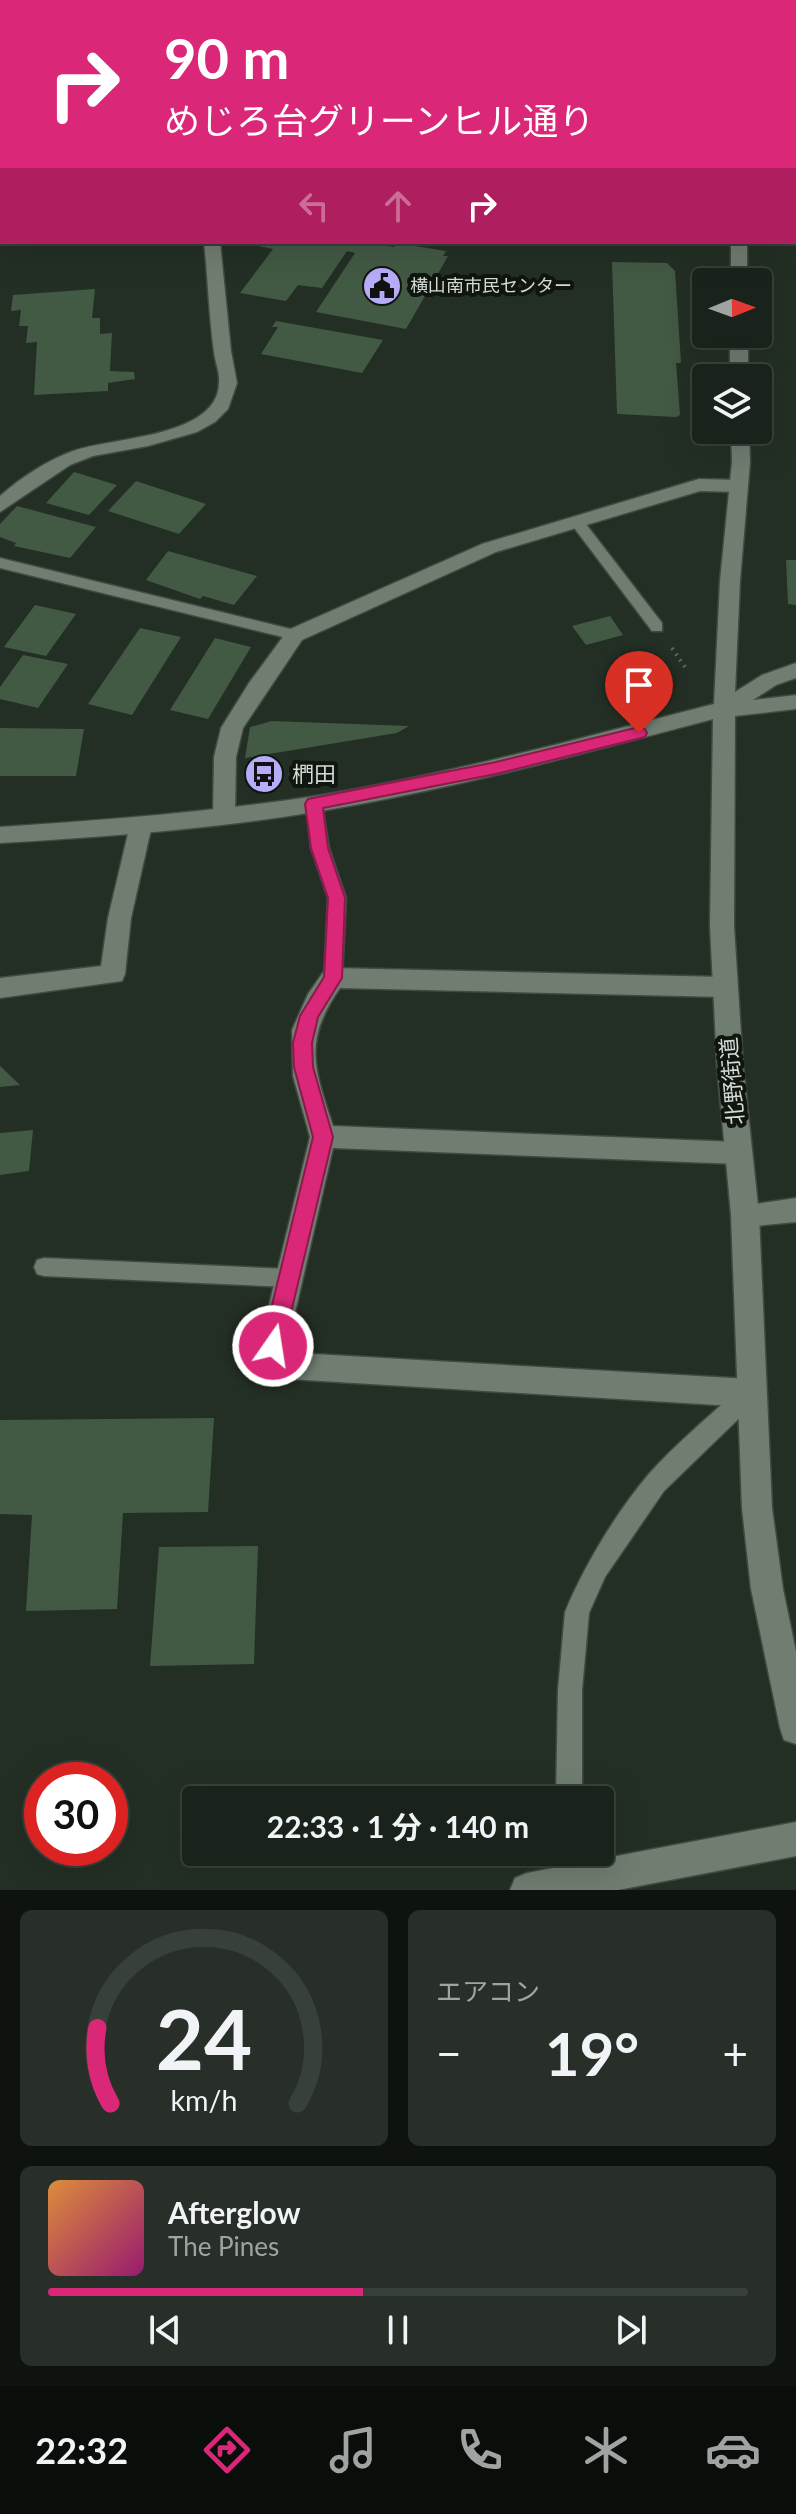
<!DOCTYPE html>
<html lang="ja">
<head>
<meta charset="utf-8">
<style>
  :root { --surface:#1a231b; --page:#272f28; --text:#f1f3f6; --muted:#9fa4a3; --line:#38403a; --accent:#db2777 }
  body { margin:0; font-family:Lato,"Noto Sans JP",sans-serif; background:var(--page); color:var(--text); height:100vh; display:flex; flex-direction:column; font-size:30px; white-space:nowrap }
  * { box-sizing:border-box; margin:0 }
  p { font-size:26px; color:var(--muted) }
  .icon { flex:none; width:44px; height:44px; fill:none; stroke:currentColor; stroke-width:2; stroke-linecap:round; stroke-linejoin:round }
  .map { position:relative; height:1890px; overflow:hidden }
  .details { display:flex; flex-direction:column; gap:20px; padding:20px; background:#0e130f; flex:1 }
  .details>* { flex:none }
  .top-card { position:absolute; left:0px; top:0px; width:796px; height:244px; box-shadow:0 8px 32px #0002,0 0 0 2px var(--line); background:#db2777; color:#fff; overflow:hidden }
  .needle { width:52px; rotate:89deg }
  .fabs { position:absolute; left:692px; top:268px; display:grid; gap:16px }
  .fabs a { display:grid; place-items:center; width:80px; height:80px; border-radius:8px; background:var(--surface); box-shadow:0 8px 32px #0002,0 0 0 2px var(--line); font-size:40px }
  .speed { position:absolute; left:24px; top:1762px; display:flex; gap:16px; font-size:40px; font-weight:700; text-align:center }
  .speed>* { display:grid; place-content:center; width:104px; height:104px; border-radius:50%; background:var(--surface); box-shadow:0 8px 32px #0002,0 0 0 2px var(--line); line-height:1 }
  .speed .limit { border:12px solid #d22; background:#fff; color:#111 }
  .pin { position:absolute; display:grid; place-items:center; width:68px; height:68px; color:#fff; margin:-82px -34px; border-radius:50% 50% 50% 0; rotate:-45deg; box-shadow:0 0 8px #0007 }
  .pin .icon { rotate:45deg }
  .me { position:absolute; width:88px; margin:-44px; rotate:13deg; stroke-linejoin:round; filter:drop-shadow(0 0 6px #0008) }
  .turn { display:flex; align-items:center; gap:28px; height:168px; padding:0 32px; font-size:36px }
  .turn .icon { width:104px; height:104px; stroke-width:2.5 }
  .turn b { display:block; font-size:56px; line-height:68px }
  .lanes { display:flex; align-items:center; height:76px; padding:0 32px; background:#0003; justify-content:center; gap:40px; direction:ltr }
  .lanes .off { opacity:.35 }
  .big { font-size:60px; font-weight:700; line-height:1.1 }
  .details .tile { flex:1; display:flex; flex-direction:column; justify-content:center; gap:12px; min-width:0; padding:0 28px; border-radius:12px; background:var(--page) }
  .details .dial { align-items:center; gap:0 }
  .dial svg { height:208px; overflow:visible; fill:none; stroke:var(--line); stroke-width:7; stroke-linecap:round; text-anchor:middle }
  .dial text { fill:var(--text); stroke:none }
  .song { display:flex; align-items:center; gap:24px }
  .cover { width:96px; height:96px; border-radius:12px; background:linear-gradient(135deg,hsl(30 70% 55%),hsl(320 70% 35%)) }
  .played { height:8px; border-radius:4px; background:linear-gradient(90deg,var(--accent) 45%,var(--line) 45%) }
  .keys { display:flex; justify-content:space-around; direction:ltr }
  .heat { display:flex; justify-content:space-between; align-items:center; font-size:44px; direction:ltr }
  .details .tiles { flex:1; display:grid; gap:20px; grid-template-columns:1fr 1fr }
  .tile:last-child { grid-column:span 2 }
  .trip { position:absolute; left:182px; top:1786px; width:432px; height:80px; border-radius:8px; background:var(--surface); box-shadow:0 8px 32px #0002,0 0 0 2px var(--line); font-weight:700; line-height:80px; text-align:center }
  .tab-bar { display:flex; height:128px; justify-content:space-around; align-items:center; background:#0a0e0b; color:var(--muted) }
  .tab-bar .icon { width:56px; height:56px }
  .tab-bar .current { color:var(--accent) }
  .tab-bar b { font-size:36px; color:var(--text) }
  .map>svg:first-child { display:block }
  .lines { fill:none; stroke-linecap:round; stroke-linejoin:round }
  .river { fill:#18142b; fill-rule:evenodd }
  .building { fill:#425944 }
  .lane-casing { stroke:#404a41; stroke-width:3 }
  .street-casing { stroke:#404a41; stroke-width:3 }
  .secondary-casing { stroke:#404a41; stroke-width:3 }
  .path { stroke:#5b655c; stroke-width:4; stroke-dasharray:2 5; stroke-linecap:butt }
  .lane { fill:#707d71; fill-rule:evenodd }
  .street { fill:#707d71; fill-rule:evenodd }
  .secondary { fill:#707d71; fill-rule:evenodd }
  .route { fill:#db2777; stroke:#8e194d; stroke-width:2 }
  .labels { text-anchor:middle; stroke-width:8; stroke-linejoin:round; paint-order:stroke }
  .far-poi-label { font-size:18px; fill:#d3dbd4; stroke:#101510; text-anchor:start }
  .poi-label { font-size:22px; fill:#d3dbd4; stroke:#101510; text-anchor:start }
  .street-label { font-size:22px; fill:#d3dbd4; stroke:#101510 }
</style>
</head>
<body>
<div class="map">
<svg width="796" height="1890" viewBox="0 0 796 1890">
  <rect width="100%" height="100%" fill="#232f24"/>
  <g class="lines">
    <path class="river" d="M 117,0 L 163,0 L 163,2 L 117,2 Z"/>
  </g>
  <path class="building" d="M 239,242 L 362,242 L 394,247 L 397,243 L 446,251 L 443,256 L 448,256 L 406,329 L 316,312 L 355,253 L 347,251 L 322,288 L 298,285 L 286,301 L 240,293 L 273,249 Z
    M 612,262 L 667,263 L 675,271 L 681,363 L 676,363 L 680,415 L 676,417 L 617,414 Z
    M 95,289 L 92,318 L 100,318 L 100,334 L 112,333 L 110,371 L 134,372 L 135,379 L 108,383 L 108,391 L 34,395 L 37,342 L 26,343 L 28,326 L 19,326 L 21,310 L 11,311 L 13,295 Z
    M 276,321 L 383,340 L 362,373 L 261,354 L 278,327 L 272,327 Z
    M 74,472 L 117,485 L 89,515 L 46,503 Z
    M 136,481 L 206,504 L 179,534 L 108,511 Z
    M 17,506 L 96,527 L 70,558 L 14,546 L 16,543 L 0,537 L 0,524 Z
    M 168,551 L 257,576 L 234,605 L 203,596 L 200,599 L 146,580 Z
    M 786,560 L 796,560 L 796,605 L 788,604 Z
    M 35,605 L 76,614 L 46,656 L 4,647 Z
    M 610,616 L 623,635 L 586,645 L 572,626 Z
    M 140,628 L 181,637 L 132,715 L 88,704 Z
    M 215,638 L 251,647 L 208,719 L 170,710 Z
    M 23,655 L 68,664 L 38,708 L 0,699 L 0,687 Z
    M 272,721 L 409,726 L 397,733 L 245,758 L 250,727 Z
    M 0,728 L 84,729 L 76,776 L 0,776 Z
    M 0,1066 L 20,1085 L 0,1087 Z
    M 33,1130 L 29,1171 L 0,1175 L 0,1133 Z
    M 214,1418 L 208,1512 L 123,1513 L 117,1609 L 26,1611 L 32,1515 L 0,1514 L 0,1420 Z
    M 258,1546 L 254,1664 L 150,1666 L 159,1547 Z"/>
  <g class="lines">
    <defs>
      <path id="lane" d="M 577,517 L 582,519 L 662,623 L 662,631 L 652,631 L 572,525 L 570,522 Z
        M 0,558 L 295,630 L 303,635 L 295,640 L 0,568 Z
        M 314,798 L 322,804 L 329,848 L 346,898 L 342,978 L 339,983 L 327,983 L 324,978 L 328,898 L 311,848 L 306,804 Z
        M 44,1258 L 289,1269 L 296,1271 L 299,1278 L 296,1285 L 289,1287 L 44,1276 L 37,1274 L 34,1267 L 37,1260 Z
        M 750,1383 L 758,1386 L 761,1393 L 758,1400 L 664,1491 L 605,1577 L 589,1613 L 582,1690 L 582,1800 L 556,1800 L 558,1690 L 565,1612 C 584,1566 616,1513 648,1475 C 676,1443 711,1415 742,1386 Z
        M 555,1852 L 581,1852 L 583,1890 L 557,1890 Z"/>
      <path id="street" d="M 297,0 L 311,0 L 296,2 Z
        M 794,23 L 796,23 L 796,31 L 794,31 Z
        M 204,242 L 220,242 L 231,351 L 237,383 L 228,409 L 215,422 L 197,432 L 148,446 L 93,456 L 70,465 L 0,512 L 0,496 C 22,477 46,461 73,451 C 111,437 218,438 219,383 C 220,372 215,362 214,352 C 209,316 208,279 204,242 Z
        M 699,479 L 739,480 L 748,486 L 739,492 L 700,491 L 496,552 L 302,640 L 243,728 L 236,757 L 235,815 L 232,821 L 224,823 L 216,821 L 213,815 L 214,757 L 221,728 L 249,683 L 288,630 L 482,544 Z
        M 141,817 L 149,819 L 152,825 L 131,918 L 125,974 L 122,981 L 0,998 L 0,978 L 101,966 L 108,918 L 130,825 L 133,819 Z
        M 333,968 L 725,977 L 734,980 L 737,987 L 734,994 L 725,997 L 340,988 C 303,1041 314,1068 333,1126 L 738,1142 L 747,1145 L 751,1153 L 747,1161 L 738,1164 L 333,1148 L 288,1343 L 296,1353 L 750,1379 L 760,1383 L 765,1393 L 760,1403 L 750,1407 L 288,1379 L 278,1375 L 259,1346 L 310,1137 L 293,1076 L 292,1030 L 308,994 L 324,971 Z
        M 796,1198 L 796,1222 L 745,1227 L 735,1223 L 731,1215 L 735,1207 Z
        M 796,1822 L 796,1856 L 618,1890 L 510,1890 L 515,1878 L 527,1873 Z"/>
      <path id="secondary" d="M 723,0 L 737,0 L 737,2 L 723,2 Z
        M 731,242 L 747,242 L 747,282 L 731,282 Z
        M 730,334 L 748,334 L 748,378 L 730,378 Z
        M 731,430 L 749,430 L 750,462 L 740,581 L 735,692 L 762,675 L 796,663 L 796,678 L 776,685 L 753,700 L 796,695 L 796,709 L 735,716 L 734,926 L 743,1065 L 759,1215 L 772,1508 L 783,1589 L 796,1652 L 796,1744 L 784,1740 L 780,1728 L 751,1589 L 742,1508 L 731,1215 L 717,1065 L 710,926 L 713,719 C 581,754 450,790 315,812 C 211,829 105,837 0,843 L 0,827 C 105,820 211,812 316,796 C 450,774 581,738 714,704 L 720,581 L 732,462 Z"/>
    </defs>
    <use href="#lane" class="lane-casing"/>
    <use href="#street" class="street-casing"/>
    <use href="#secondary" class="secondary-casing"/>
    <path class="path" d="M 672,648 L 685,667"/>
    <use href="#lane" class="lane"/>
    <use href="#street" class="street"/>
    <use href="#secondary" class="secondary"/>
  </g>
  <path class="route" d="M 639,727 L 645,729 L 647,733 L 645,737 L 496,774 L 323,808 L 328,848 L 345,898 L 342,978 L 318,1017 L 312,1043 L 313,1067 L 333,1137 L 283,1346 L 280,1353 L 273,1356 L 265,1353 L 262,1346 L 313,1137 L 294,1067 L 293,1043 L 300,1016 L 324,977 L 328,898 L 311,848 L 305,804 L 308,799 L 496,762 Z"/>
  <defs>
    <symbol id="civic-disc" viewBox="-11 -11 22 22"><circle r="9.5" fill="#b6acf8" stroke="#101510"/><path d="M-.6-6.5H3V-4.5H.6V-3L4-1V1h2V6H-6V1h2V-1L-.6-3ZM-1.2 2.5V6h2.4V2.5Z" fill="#111"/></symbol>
    <symbol id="bus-disc" viewBox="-11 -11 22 22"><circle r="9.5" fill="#b6acf8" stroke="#101510"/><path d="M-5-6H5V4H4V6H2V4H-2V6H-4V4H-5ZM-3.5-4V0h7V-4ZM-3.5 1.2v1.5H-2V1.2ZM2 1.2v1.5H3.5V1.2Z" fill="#111"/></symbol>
  </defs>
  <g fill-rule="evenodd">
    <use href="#civic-disc" x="360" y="264" width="44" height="44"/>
    <use href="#bus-disc" x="242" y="752" width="44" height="44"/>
  </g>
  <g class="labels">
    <g class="far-poi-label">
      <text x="410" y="292">横山南市民センター</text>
    </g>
    <g class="poi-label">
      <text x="292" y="782">椚田</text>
    </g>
    <g class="street-label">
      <text transform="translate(732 1081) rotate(-95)" y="8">北野街道</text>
    </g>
  </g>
</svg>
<div class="fabs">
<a><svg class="needle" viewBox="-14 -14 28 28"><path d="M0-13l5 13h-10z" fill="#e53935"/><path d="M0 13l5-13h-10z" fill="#9fa4a3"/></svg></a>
<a><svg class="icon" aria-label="layers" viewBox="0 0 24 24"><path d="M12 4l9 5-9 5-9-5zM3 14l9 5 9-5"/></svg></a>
</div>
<div class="speed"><div class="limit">30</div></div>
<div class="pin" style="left:639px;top:733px;background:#d93025"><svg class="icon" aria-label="arrive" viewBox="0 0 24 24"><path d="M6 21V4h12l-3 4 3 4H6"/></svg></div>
<svg class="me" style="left:273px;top:1346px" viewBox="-20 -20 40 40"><circle r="17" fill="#db2777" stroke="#fff" stroke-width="3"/><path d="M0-11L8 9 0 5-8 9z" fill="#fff"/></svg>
<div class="trip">22:33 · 1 分 · 140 m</div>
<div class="top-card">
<div class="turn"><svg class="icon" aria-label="right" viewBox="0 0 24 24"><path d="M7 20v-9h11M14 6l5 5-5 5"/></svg><div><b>90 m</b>めじろ台グリーンヒル通り</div></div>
<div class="lanes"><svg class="icon off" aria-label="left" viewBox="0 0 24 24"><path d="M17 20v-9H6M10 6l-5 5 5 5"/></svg><svg class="icon off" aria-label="ahead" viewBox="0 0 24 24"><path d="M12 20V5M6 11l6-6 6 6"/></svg><svg class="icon" aria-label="right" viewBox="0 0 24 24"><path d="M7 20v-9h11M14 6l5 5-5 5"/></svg></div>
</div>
</div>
<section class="details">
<div class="tiles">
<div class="tile dial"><svg viewBox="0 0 100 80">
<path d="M14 69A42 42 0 1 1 86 69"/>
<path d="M14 69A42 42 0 0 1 9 40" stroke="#db2777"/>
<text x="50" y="56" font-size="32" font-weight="700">24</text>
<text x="50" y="72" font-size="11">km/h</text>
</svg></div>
<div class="tile"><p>エアコン</p>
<div class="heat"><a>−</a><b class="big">19°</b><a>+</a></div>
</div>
<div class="tile">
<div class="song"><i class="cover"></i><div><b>Afterglow</b><p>The Pines</p></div></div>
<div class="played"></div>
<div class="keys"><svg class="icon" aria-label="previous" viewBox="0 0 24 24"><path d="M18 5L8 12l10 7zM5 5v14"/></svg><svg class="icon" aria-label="pause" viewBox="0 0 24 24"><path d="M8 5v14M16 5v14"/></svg><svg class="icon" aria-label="next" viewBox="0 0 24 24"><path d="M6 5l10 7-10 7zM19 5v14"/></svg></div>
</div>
</div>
</section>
<nav class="tab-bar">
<b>22:32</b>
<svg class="icon current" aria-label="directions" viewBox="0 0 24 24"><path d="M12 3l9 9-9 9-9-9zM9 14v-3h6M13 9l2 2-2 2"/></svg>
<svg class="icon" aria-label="music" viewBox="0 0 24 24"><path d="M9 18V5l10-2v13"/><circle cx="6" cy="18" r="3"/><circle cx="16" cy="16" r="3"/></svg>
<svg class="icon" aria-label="phone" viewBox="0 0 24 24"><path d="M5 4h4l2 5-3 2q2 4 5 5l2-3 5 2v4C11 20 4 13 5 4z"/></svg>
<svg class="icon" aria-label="climate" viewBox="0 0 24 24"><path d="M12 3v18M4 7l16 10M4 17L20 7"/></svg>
<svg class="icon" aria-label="car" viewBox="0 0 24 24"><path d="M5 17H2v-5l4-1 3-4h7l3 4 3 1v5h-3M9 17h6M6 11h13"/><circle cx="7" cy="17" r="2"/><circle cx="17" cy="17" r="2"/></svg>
</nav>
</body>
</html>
